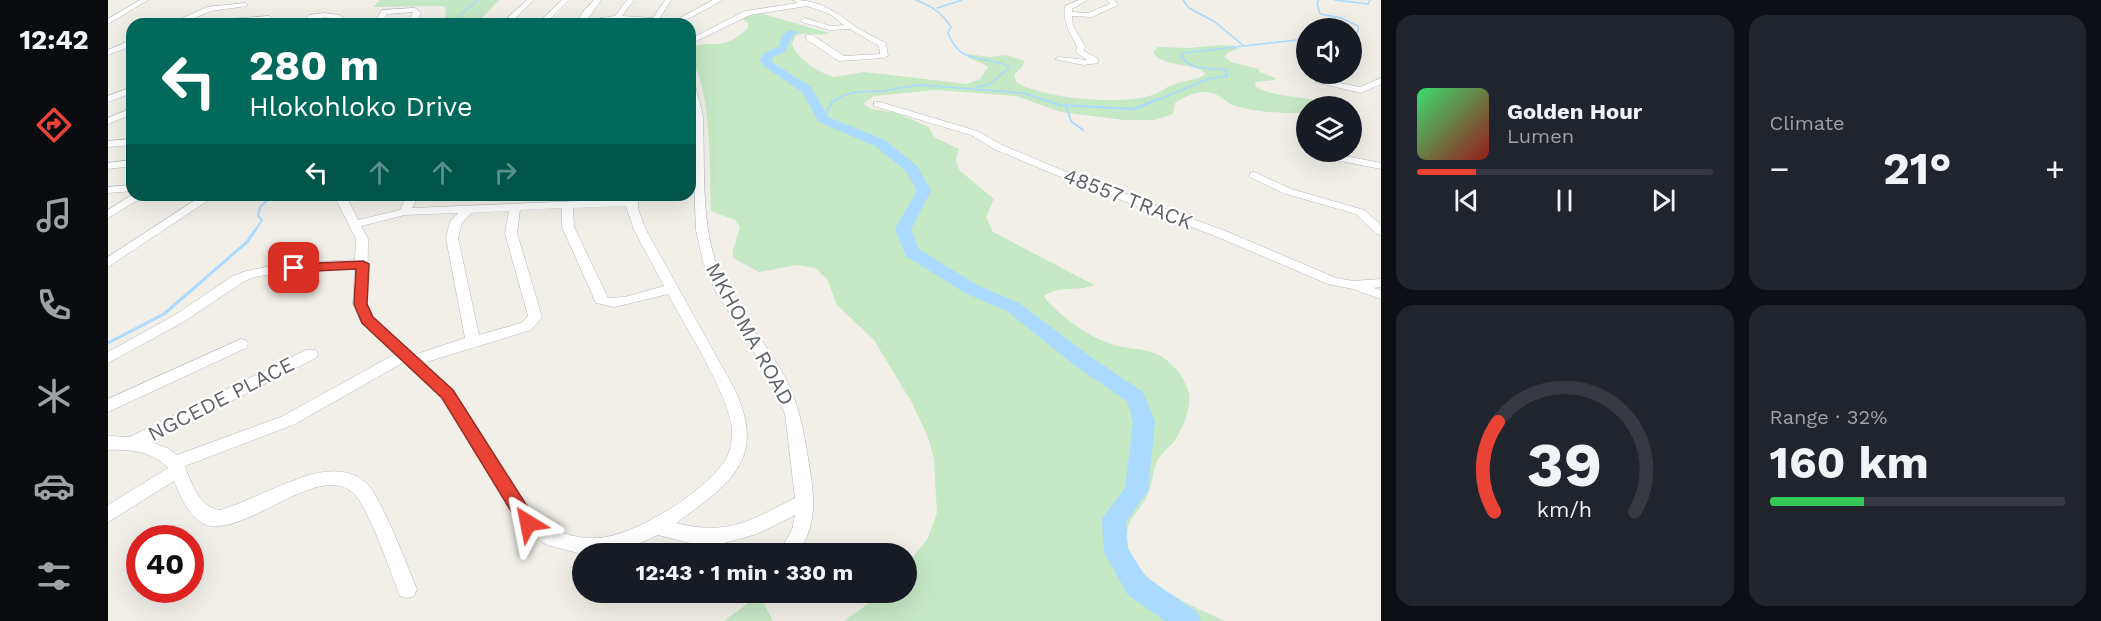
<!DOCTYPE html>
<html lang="en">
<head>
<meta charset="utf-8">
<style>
  :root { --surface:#171b24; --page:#20242c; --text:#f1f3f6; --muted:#9ea1a6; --line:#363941; --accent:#ea4335 }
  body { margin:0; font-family:"Work Sans",sans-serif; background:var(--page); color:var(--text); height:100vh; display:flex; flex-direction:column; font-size:22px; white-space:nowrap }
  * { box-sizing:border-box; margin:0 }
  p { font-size:20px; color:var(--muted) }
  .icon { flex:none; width:33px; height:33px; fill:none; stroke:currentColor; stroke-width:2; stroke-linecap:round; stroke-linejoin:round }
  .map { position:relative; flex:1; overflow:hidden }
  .panel { display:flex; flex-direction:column; gap:15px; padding:15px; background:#0d0f14; width:720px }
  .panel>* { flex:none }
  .banner { position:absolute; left:18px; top:18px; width:570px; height:183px; border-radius:18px; box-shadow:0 6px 24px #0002; background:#00695c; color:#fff; overflow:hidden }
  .tools { position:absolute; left:1188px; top:18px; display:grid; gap:12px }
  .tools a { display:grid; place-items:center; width:66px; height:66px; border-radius:50%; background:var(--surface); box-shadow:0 6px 24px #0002; font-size:30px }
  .speed { position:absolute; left:18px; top:525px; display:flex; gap:12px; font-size:30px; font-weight:700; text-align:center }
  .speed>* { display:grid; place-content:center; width:78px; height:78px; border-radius:50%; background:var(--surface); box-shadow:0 6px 24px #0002; line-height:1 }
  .speed .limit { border:9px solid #d22; background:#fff; color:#111 }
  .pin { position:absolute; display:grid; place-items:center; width:51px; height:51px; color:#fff; margin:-26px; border-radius:12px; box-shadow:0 3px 9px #0006 }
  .me { position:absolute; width:66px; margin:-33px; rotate:325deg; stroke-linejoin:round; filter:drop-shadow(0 0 4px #0008) }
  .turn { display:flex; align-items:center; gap:21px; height:126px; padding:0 24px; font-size:27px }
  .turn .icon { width:78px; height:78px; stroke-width:2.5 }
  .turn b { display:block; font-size:42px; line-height:51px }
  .lanes { display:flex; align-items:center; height:57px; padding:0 24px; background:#0003; justify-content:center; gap:30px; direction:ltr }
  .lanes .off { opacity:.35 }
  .big { font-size:45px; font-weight:700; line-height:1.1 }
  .panel .widget { flex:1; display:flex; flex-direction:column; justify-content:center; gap:9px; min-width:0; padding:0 21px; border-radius:18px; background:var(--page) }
  .panel .dial { align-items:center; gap:0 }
  .dial svg { height:156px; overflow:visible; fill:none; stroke:var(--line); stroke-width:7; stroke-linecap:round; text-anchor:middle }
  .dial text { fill:var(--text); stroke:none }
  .song { display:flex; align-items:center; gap:18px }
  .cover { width:72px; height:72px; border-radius:9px; background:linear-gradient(135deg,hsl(140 70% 55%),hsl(0 70% 35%)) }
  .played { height:6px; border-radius:3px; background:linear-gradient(90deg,var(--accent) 20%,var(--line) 20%) }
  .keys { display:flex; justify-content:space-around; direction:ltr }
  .heat { display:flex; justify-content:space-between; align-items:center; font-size:33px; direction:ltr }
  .charge { height:9px; border-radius:4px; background:linear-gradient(90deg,#34c759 32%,var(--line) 0) }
  .panel .tiles { flex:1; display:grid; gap:15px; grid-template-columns:repeat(2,1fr) }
  .trip { position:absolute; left:464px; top:543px; width:345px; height:60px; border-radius:30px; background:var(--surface); box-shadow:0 6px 24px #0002; font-weight:700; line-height:60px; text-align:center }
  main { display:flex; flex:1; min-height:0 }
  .dock { display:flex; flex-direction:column; width:108px; justify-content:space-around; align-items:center; background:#090b0e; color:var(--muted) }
  .dock .icon { width:42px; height:42px }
  .dock .current { color:var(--accent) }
  .dock b { font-size:27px; color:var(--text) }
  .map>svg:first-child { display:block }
  .green { fill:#c5e8c5 }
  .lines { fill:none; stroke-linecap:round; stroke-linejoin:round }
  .stream-far2 { stroke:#aadaff; stroke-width:1.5 }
  .stream-far1 { stroke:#aadaff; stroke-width:2 }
  .stream { stroke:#aadaff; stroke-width:3 }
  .river { fill:#aadaff; fill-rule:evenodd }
  .minor-casing { stroke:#b5b8bc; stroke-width:1 }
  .minor { fill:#fff; fill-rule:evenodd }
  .route { fill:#ea4335; stroke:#982c22; stroke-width:1.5 }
  .labels { text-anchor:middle; stroke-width:4.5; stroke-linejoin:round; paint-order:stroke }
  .street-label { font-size:21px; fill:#5f6368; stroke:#fff }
</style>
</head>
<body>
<main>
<nav class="dock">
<b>12:42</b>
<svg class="icon current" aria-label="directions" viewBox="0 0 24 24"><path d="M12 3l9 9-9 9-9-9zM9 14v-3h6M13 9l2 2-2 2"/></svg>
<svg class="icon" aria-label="music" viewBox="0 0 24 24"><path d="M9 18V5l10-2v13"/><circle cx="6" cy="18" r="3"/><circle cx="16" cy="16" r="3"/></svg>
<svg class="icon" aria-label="phone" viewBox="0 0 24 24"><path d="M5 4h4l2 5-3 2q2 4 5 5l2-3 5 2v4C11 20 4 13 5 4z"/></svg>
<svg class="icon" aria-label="climate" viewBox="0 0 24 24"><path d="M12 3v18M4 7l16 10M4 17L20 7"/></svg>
<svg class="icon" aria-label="car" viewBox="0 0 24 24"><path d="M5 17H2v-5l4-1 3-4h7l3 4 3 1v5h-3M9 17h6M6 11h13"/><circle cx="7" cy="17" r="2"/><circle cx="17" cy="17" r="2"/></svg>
<svg class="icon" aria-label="filters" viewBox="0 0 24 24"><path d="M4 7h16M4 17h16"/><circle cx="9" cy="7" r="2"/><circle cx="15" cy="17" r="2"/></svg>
</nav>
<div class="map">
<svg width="1273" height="621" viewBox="0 0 1273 621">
  <rect width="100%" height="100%" fill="#f1efe8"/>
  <path class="green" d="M 272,0 L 391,0 L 368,24 L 329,24 L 338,16 L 337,7 L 331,6 L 265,7 Z
    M 648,12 L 721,33 C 712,37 700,30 687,36 L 684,44 C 690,60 710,72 726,77 L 756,72 L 859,84 L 872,79 L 880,67 C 873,60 862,62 857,54 L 883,57 L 898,55 L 917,61 L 914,67 L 906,74 L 908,82 C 934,99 1018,106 1047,94 C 1053,92 1058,87 1064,85 C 1075,80 1088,81 1098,74 C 1084,61 1059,69 1045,53 L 1050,47 L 1081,48 L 1113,45 L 1128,46 L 1129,49 L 1119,53 L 1117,57 L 1123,62 L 1151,69 L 1151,72 L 1168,78 L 1166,80 L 1147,82 L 1148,87 C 1171,99 1197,94 1221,105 L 1198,106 L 1197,113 C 1176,114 1151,112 1131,107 C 1121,105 1118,100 1111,96 C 1096,87 1079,95 1067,103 L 1065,114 L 1046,120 L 1016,120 L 953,112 L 908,96 L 828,90 L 766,96 L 755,104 L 764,109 L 788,113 L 821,127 L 826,137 L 851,149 L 848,159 L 851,170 L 886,199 L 878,217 L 885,232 L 986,285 C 970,292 950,285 936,296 C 939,303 946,307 951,312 C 966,326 986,339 1006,345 C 1019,349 1033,348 1046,353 C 1061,358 1078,378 1081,393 C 1084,405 1075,427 1069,437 C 1066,443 1059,448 1054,454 C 1043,467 1046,482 1039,496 C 1034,507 1023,516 1020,527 C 1009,576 1082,605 1117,621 L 736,621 L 775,593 L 798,592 L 798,566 L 820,538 L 829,513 L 826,459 L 820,437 L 804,403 L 766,340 L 729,305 L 719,279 L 707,268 L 688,265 L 651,272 L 625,258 L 625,250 L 632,227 L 627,220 L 603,211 C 602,177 604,83 582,60 L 582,50 C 592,41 602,46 615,43 C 625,41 633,35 640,28 L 640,23 L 634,18 Z
    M 651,595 L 665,621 L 616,621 Z"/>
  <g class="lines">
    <path class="stream-far2" d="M 808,0 C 825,7 833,12 843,27 L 840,33 C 853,66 873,54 900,66 L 900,69 L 882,84 L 869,87
      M 1075,0 L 1081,8 L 1107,22 L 1136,46
      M 1211,0 L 1209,3 L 1212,14 L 1233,18 L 1250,26 L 1250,32 L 1244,36
      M 1227,0 L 1260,4 L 1262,0
      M 829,8 L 854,0
      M 350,24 L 353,21 L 353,14 L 370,0
      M 726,101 L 736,95 L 749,92 L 774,91 L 811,85 L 916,93 L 938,101
      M 1047,101 L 1100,79 L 1119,76 L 1118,70 L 1087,67 L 1077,61 L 1073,56 L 1075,53 L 1198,39"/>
    <path class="stream-far1" d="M 934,99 L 951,105 L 1026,109 L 1050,99
      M 958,106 L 963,121 L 975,130
      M 715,119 L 724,102 L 729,99
      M 147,231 L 154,220 L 150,216 L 152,207 L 165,195"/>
    <path class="stream" d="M 0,343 L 56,314 L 139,242 L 148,229"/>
    <path class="river" d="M 681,30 L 690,32 L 684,37 L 677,52 L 663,58 L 665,63 L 703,87 L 720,117 L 777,140 L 809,166 L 823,191 L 803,229 L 811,249 L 869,285 L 911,303 L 983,357 L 1035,392 L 1047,422 L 1040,491 L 1018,522 L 1020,549 L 1038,577 L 1089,612 L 1093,621 L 1057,621 L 1020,595 L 996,552 L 994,519 L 1017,488 L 1025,422 L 1019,401 L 969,367 L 899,311 L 857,293 L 798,256 L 787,229 L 809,191 L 798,171 L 767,146 L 711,122 L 694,92 L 657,67 L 652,60 L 655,54 L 671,46 L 674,36 Z"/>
    <defs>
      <path id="minor" d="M 32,0 L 40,0 L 0,24 L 0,19 Z
        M 419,0 L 426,0 L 401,24 L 393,24 Z
        M 454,0 L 461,0 L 437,24 L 429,24 Z
        M 486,0 L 493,0 L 479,20 L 507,16 L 519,0 L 526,0 L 514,16 L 545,18 L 557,0 L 563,0 L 548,24 L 507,20 L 463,24 L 471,21 L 473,14 Z
        M 605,0 L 615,0 L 570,24 L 561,24 Z
        M 685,0 C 710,0 725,10 745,25 C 755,32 767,37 778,43 L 780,56 L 776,58 L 731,61 L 698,39 L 698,35 L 704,35 L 736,56 L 772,54 L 771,46 L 742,29 L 722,30 L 694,22 L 693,20 L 697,18 L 723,26 L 736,25 L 722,14 L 699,6 L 642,15 L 582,44 L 582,39 L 637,11 L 690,3 Z
        M 971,0 L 979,0 L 964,9 L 964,12 L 980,13 L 1002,4 L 999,0 L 1006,0 L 1010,5 L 984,17 L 964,16 L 965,26 L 977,46 L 976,51 L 990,59 L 990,63 L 975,65 L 947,59 L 951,57 L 979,60 L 968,52 L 969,46 C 961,32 955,22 957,6 Z
        M 137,3 L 139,4 L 139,6 L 103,11 L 72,24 L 61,24 L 99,7 Z
        M 307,8 L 313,13 L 307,24 L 299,24 L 305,12 L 279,14 L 273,24 L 265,24 L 274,10 Z
        M 216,13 L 231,15 L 239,21 L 238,24 L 230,24 L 231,22 C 223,16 216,17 207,19 L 202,24 L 194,24 L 201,15 Z
        M 161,16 L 167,21 L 165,24 L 157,24 L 159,20 L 122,23 L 118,21 L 122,19 Z
        M 21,41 L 24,41 L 24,46 L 0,55 L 0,50 Z
        M 582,72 L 586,75 C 586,91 594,104 595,119 C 597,166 593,215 607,260 C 619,301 652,334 673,370 C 692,403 696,434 702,470 C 707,503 708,524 690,554 L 670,554 L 684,530 L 687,515 L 649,534 L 609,545 L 586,544 L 550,535 L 521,548 L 498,554 L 474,554 L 439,545 L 414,529 L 335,398 L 296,362 L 187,424 L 77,466 C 82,482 93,509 112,510 C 139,502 163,488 190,479 C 211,471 237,466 256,481 C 273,494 299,567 309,589 L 306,596 L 299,598 L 292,596 C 282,572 261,506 244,492 C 208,461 132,543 94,523 C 80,515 72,495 66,481 L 0,522 L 0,505 L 60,468 C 44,451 22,449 0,450 L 0,436 L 22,437 L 198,350 L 208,350 L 210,354 L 208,358 L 43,442 L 59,448 L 69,455 L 175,416 L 287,354 L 252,320 L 245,304 L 247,268 L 190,270 L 146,277 L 135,282 L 77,321 L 0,363 L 0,352 L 67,315 L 125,276 L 138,271 L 173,264 L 247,260 L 248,239 L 226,195 L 238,195 L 250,220 L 292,210 L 299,195 L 311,195 L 304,208 L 518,199 L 518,195 L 530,195 L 530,209 L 538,230 L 626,388 C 660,459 622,484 568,523 C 620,536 642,521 687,498 L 677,414 L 660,374 L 608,292 L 595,262 L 588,230 ZM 518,206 L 526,230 L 556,286 L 517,297 L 500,298 L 466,227 L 465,208 ZM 454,208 L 454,227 L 488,303 L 507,307 L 560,294 C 577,326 622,396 624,430 C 624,439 623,449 619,457 C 602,489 527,536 490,538 C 466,539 446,532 426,517 L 345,390 L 315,363 L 423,330 L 434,317 L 409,233 L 412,210 ZM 401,211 L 397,233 L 420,316 L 413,323 L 371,335 L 350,238 L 354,223 L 363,213 ZM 350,213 L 342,222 L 338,238 L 357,338 L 306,355 L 265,318 L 259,304 L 260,239 L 253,226 L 297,215 Z
        M 1273,78 L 1273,84 L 1253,93 L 1207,82 L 1211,79 L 1252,87 Z
        M 24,87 L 24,93 L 0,102 L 0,96 Z
        M 766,102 L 772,102 L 869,131 L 894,145 L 956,171 L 1120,232 L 1228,278 L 1245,281 L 1273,279 L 1273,287 L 1265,288 L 1273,290 L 1273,299 L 1245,289 L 1220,284 L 1112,238 L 948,175 L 886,149 L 863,135 L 766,106 Z
        M 24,108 L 24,114 L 0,124 L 0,118 Z
        M 24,139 L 24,145 L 0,147 L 0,141 Z
        M 1222,153 L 1273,163 L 1273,169 L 1218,158 L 1217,156 Z
        M 24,160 L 24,166 L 0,169 L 0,163 Z
        M 1146,172 L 1183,189 L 1256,210 L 1273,225 L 1273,235 L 1269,234 L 1248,214 L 1175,193 L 1142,177 L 1142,173 Z
        M 24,185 L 24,191 L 0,193 L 0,187 Z
        M 24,195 L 38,195 L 0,218 L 0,210 Z
        M 95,195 L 108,195 L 0,267 L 0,257 Z
        M 133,339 L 138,340 L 140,344 L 138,348 L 0,412 L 0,399 Z"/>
    </defs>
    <use href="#minor" class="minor-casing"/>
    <use href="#minor" class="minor"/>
  </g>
  <path class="route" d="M 255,261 L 261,264 L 259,304 L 265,317 L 345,390 L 426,517 L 429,523 L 426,529 L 420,531 L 414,529 L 334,398 L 254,323 L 246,304 L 248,269 L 186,272 L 180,268 L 186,264 Z"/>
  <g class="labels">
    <g class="street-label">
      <text transform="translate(1020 199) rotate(21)" y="7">48557 TRACK</text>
      <text transform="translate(642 334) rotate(61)" y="7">MKHOMA ROAD</text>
      <text transform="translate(113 399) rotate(-27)" y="7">NGCEDE PLACE</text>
    </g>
  </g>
</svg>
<div class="tools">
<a><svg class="icon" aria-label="sound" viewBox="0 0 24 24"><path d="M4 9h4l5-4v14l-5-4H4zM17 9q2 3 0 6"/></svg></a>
<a><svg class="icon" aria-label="layers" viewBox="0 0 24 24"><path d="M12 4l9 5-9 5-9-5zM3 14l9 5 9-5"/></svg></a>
</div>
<div class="speed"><div class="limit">40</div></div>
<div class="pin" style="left:186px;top:268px;background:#d93025"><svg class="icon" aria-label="arrive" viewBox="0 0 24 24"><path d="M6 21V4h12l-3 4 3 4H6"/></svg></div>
<svg class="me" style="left:420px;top:523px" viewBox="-20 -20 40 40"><path d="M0-17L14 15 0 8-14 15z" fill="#ea4335" stroke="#fff" stroke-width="4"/></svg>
<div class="trip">12:43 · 1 min · 330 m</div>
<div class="banner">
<div class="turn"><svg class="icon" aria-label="left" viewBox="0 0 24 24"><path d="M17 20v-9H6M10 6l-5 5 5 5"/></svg><div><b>280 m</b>Hlokohloko Drive</div></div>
<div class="lanes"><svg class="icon" aria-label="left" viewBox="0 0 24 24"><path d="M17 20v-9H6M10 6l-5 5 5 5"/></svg><svg class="icon off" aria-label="ahead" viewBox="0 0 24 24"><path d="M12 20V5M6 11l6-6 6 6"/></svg><svg class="icon off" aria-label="ahead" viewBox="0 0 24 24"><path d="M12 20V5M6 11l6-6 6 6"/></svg><svg class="icon off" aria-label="right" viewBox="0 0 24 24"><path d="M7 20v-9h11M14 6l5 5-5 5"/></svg></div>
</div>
</div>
<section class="panel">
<div class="tiles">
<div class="widget">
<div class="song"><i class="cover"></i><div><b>Golden Hour</b><p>Lumen</p></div></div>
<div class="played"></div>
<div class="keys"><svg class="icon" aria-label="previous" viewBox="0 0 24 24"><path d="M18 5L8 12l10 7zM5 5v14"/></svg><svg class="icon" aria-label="pause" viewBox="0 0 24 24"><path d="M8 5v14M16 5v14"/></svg><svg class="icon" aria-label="next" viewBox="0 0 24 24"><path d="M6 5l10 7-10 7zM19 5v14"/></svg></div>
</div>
<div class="widget"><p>Climate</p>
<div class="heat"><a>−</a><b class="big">21°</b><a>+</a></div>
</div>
<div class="widget dial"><svg viewBox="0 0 100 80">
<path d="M14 69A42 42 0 1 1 86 69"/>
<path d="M14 69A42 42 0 0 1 16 23" stroke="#ea4335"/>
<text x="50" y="56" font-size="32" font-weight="700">39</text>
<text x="50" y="72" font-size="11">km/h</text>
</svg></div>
<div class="widget"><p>Range · 32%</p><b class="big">160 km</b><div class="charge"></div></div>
</div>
</section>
</main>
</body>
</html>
